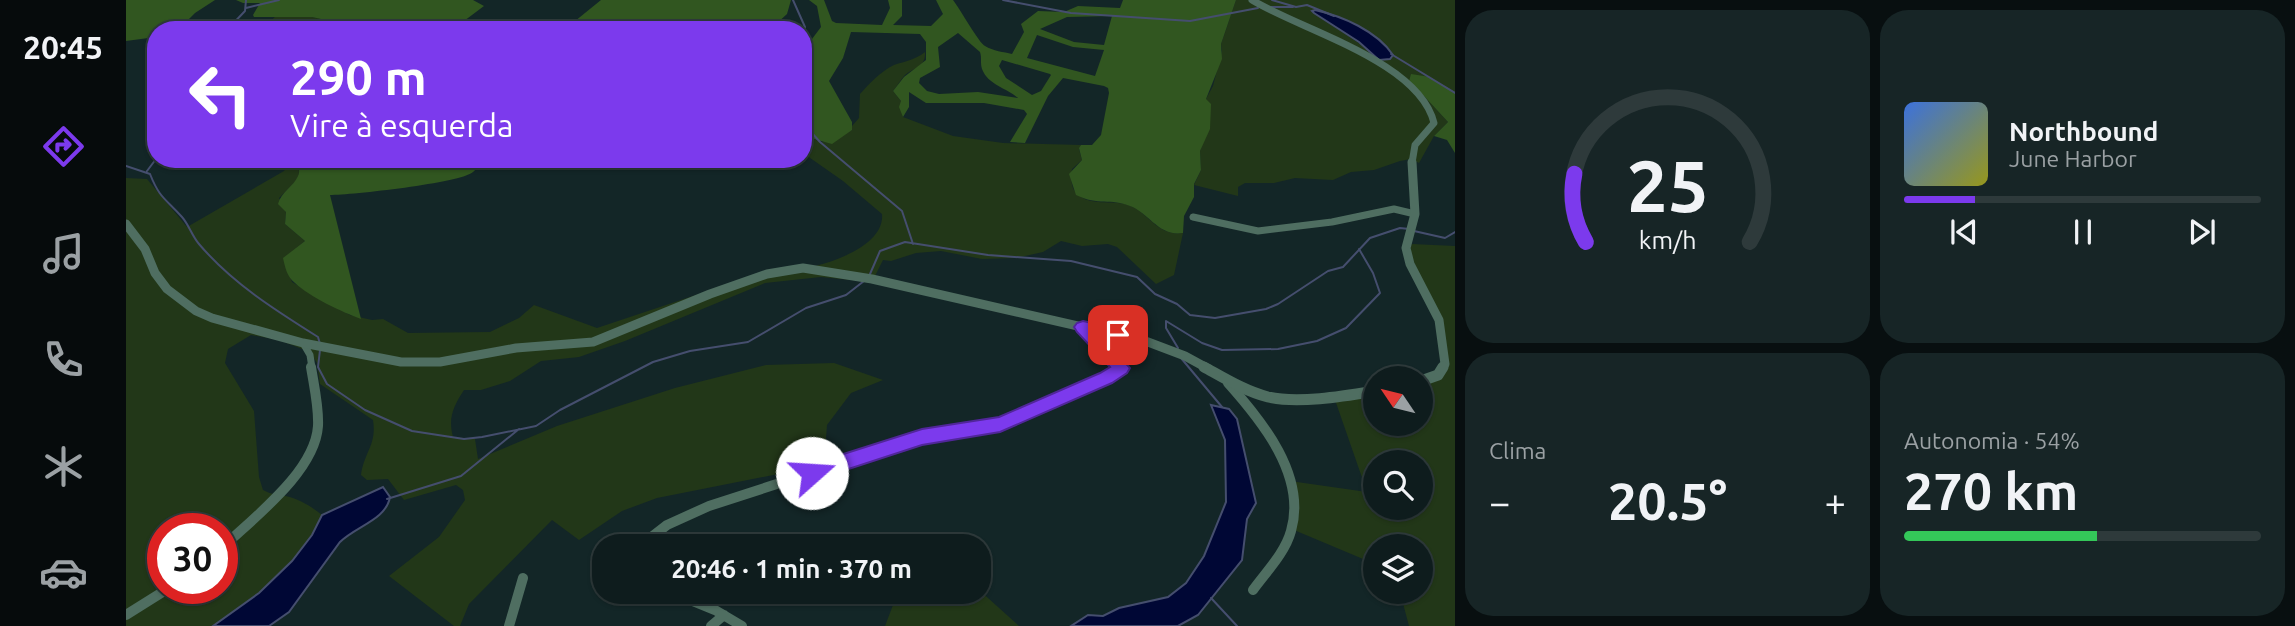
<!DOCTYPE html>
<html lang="pt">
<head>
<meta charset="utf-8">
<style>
  :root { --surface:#0e1c1d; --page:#172526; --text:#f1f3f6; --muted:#9ba1a4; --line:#2e3a3b; --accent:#7c3aed }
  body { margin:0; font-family:Ubuntu,sans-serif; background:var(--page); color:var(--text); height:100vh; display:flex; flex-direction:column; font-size:26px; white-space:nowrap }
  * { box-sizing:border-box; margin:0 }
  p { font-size:23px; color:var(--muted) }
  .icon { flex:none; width:38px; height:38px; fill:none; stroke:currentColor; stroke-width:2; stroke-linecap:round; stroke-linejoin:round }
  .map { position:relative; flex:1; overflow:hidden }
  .sheet { display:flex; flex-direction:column; gap:10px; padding:10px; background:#080f10; width:840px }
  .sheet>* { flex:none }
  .top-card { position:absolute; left:21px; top:21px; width:665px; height:147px; border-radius:28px; box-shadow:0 2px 5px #0004,0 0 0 2px var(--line); background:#7c3aed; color:#fff; overflow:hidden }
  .needle { width:46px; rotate:305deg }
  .controls { position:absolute; left:1237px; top:366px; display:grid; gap:14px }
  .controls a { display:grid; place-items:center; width:70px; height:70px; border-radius:50%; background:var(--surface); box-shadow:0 2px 5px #0004,0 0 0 2px var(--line); font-size:35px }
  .speed { position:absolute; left:21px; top:513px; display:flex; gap:14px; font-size:35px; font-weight:700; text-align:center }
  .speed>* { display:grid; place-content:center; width:91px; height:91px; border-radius:50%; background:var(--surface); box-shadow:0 2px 5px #0004,0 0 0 2px var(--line); line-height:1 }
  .speed .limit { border:10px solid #d22; background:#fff; color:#111 }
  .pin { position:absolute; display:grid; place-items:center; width:60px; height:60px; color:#fff; margin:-30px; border-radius:14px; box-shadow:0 4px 10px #0006 }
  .me { position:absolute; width:77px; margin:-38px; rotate:71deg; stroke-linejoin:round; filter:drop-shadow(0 0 5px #0008) }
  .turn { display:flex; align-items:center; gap:24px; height:147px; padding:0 28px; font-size:32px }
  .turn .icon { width:91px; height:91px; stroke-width:2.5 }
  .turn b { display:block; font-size:49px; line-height:60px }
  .big { font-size:52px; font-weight:700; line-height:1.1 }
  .sheet .card { flex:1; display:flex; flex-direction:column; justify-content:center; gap:10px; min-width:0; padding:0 24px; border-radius:28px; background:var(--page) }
  .sheet .dial { align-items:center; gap:0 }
  .dial svg { height:182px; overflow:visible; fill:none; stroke:var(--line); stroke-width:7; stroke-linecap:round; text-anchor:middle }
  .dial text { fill:var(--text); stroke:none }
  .song { display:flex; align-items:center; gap:21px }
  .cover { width:84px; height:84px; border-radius:10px; background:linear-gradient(135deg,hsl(220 70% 55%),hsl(60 70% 35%)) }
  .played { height:7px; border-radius:4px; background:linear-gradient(90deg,var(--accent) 20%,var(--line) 20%) }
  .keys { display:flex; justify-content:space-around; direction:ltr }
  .heat { display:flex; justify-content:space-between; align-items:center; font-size:38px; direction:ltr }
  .charge { height:10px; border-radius:5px; background:linear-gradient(90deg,#34c759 54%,var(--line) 0) }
  .sheet .tiles { flex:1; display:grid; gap:10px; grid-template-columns:repeat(2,1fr) }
  .trip { position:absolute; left:466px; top:534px; width:399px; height:70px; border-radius:28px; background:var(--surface); box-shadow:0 2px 5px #0004,0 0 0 2px var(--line); font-weight:700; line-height:70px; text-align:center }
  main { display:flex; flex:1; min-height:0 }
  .menu { display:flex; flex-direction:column; width:126px; justify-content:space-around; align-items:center; background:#060b0c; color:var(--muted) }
  .menu .icon { width:49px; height:49px }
  .menu .current { color:var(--accent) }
  .menu b { font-size:32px; color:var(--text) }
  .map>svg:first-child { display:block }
  .green { fill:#223718; fill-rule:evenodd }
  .forest { fill:#315620; fill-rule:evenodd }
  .water { fill:#000735; stroke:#454e6e; stroke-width:2 }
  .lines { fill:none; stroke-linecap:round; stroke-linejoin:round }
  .stream { stroke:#454e6e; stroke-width:2 }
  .minor-far1 { stroke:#4f6e61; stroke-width:7 }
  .minor { stroke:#4f6e61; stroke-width:10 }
  .tertiary-far2 { stroke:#4f6e61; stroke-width:7 }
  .tertiary-far1 { stroke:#4f6e61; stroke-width:9 }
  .tertiary { stroke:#4f6e61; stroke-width:11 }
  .route { fill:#7c3aed; stroke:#51269a; stroke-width:2 }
</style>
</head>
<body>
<main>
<nav class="menu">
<b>20:45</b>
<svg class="icon current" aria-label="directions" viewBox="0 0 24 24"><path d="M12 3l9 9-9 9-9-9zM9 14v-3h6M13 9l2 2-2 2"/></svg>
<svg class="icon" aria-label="music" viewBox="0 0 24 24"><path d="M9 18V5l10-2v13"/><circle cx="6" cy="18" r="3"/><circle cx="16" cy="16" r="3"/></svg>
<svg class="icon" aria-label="phone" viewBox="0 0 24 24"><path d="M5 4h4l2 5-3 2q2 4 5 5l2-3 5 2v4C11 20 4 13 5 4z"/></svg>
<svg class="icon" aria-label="climate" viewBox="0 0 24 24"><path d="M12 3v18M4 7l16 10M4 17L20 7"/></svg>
<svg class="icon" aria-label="car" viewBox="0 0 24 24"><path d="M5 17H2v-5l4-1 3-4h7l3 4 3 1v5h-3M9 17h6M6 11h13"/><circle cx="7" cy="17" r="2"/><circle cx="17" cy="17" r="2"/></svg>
</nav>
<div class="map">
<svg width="1329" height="626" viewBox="0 0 1329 626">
  <rect width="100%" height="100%" fill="#132627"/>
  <path class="green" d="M 1110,0 L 1329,0 L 1329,92 L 1304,77 L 1298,96 L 1322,122 L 1308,136 L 1293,163 L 1285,159 L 1274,161 L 1248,170 L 1225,172 L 1207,180 L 1169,178 L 1148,183 L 1119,183 L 1112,187 L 1112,196 L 1068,185 L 1075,170 L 1074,151 L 1084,122 L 1080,99 L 1087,86 L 1096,51 L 1095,44 ZM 1189,10 L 1225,22 L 1263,49 L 1240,48 L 1188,13 Z
    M 150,16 L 186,17 L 243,30 L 135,30 Z
    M 799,52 C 800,68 787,67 778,76 C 774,81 771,86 767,91 L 775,101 L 777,117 L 827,136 L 877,143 L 955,145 L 953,149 L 956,160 L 946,169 C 945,177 945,184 948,190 C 961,209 987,198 1005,206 C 1023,214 1033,237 1057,233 L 1048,275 L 1030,284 L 991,247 L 982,244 L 956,246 L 935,241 L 917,252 L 890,258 L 856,259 L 815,251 L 790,253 L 765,261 L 757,260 L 746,282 L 695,277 L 639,283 L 499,341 L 453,357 L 415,361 L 384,381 L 355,390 L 338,390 C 327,407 322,418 327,437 L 349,439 L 352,459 L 431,426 L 549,388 L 640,365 L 708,363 L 757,380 L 725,393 L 701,425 L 698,465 L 531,498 L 496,511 L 453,540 L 426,520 L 343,604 L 334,626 L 328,626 L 263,576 L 313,537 L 339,500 L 337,490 L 330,485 L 278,500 L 262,479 L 241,480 L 235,475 C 238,452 251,445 247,420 L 194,384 L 191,363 L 184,352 L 153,340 L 125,335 L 102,349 L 99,363 L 128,411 L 133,477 L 137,490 C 146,495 150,494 159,496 C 172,498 186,507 196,515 L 186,535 L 166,561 L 133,593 L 87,626 L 0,626 L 0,178 L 21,179 L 61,227 L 158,171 L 162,166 L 160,159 L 172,159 L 173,173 L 171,180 L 153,198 L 160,212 L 159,224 L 179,241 L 158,258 L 166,282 L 181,291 L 224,315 L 246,320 L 257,319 L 282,333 L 364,332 L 393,318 L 408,305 L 471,328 L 645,270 C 674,275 760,253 756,214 L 717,181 L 677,153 L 677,136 L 696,142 L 726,130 L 726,126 L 733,118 L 734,94 C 743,84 755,71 768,65 C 780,61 789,60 799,52 ZM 37,528 L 96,528 L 96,588 L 37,588 Z
    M 1286,244 L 1329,246 L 1329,626 L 1283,626 L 1274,592 L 1295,592 L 1295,546 L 1250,546 L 1249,564 L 1168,530 L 1173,512 L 1164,481 L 1241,492 L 1208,397 L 1249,388 L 1250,424 L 1295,424 L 1295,378 L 1316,368 L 1311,320 L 1283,250 ZM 1250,462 L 1295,462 L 1295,508 L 1250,508 Z
    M 852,589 L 893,626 L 759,626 L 772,592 L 852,592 Z"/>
  <path class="forest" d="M 0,0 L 89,0 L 69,13 L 52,30 L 30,30 L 30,37 L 0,41 Z
    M 110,0 L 347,0 L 358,6 L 326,30 L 243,30 L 186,17 L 128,17 L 127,15 L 134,3 L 117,3 Z
    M 475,0 L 665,0 L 661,14 L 649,25 L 642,24 L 640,30 L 438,30 Z
    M 683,0 L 698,0 L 706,21 L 710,23 L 756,25 L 764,8 L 762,0 L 776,0 L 776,16 L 767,25 L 805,26 L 817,14 L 810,0 L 827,0 C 834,9 853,43 859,46 C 867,51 878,52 886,54 L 898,32 L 895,24 L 912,11 L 938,12 L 952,6 L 994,8 L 997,0 L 1110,0 L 1095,44 L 1096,59 L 1080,99 L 1085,104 L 1084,129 L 1074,151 L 1075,170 L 1068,184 L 1068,197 L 1058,216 L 1057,233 C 1033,237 1023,213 1004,206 C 985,198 972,206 950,195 L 943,174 L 956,160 L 953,148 L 955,145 L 966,145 L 975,135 L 983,93 L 982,88 L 978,86 L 937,78 L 922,96 L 899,143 L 884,142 L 901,114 L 898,110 L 858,103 L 800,103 L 783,92 L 783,107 L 777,117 L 773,107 L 775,101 L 767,91 L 778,77 L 800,60 L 800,42 L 794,34 L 725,32 L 717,58 L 703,81 L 726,122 L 726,130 L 706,144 L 677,136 L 677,51 L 695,27 L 691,6 ZM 986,16 L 978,45 L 948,42 L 914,29 L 941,17 ZM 832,33 L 854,52 C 856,58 854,63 856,69 C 862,85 881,88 892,98 L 852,92 L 813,94 L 801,91 L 793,83 L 794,78 L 814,67 L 812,47 ZM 911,35 L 947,47 L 978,50 L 969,76 L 901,58 ZM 876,60 L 924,74 L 925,75 L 915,91 L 906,95 L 880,78 L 873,66 Z
    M 1285,74 L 1304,77 L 1329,92 L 1329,153 L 1321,140 L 1308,136 L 1322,122 L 1298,96 L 1282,85 Z
    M 172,159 L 357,159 C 354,163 351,169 347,172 C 335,183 225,195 204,195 L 235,319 C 216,312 184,297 169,283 C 161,277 159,267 157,258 L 179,241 L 159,224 L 160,212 L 152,204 C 155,192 168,186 172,176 C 175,169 171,167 172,159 Z"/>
  <path class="water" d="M 1189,10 C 1216,16 1251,31 1267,55 L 1264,59 L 1253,60 L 1233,42 L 1188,13 L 1186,11 Z
    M 1085,405 L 1103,409 L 1111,419 L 1130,503 L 1121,519 L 1116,560 L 1072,615 L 1052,626 L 945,626 L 962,615 L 977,616 L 993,608 L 1042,597 L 1060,583 L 1078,556 L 1100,502 L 1099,440 Z
    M 257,487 L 264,497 C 260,520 230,526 214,542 L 163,612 L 143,626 L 87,626 L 133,593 L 166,561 L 186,535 L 196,515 Z"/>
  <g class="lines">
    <path class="stream" d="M 667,0 L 679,27 L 677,40
      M 877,0 L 945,13 L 1064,21 L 1132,8
      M 1146,0 L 1170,7 L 1181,5 L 1208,16
      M 1145,7 L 1167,7
      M 120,8 L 153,0
      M 101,30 L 119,11 L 120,0
      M 1265,54 L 1329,93
      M 677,123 L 694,142 L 776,211 L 787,244
      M 0,166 L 24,174 C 34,199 39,198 56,217 C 63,225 66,236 73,244 C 106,283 149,310 192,337 L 194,344
      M 21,171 L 30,159
      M 1288,231 L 1319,238 L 1329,232
      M 744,274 L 754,251 L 779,242 L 862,255 L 945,261 L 1011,277 L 1029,294 L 1051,304 L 1064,315 L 1089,318 L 1140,309 L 1152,304 L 1202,271 L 1217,267 L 1244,238 L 1274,228 L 1283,229
      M 1052,348 L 1040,328 L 1040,321 L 1076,343 L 1096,350 L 1152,349 L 1191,341 L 1220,328 L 1254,293 L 1247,273 L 1233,249
      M 194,350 L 192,367 L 201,384 L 239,410 L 286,431 L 338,439 L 356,437 L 410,426 L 434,410 L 527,362 L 564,351 L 622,342 L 680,308 L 720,295 L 738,281
      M 1055,358 L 1096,407
      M 261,499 L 335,476 L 393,429
      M 1085,598 L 1111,626"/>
    <path class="minor-far1" d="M 1067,217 L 1132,231 L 1206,222 L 1268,209 L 1289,214
      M 957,327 L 994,368
      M 177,343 L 184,355 L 186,368"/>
    <path class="minor" d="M 1102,383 C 1136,421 1181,476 1165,531 C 1159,553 1140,572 1127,590
      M 514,546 L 541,525 L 583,506 L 796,437 L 874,424 L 995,370 L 992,367
      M 96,548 C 127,518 189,472 192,426 C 193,407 188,386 185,367
      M 545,592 L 589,610 L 616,626
      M 0,615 L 43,588
      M 383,626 L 397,578
      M 585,626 L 598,615"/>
    <path class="tertiary-far2" d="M 1126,0 C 1175,30 1293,61 1308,123 L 1289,145 L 1286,163"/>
    <path class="tertiary-far1" d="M 1286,162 L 1289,214 L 1280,248 L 1284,264 L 1313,320 L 1319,364 L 1316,368
      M 0,224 L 19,249 L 29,273 L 41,289 L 70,311 L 86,318 L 177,343 L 275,362 L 314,362 L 390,348 L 467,342 L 584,294 L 641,274 L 677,268 L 746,279 L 1022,342 L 1059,356 L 1081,368"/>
    <path class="tertiary" d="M 1078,367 C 1098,378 1119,391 1142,397 C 1172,404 1219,396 1250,391
      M 1295,381 L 1312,375 L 1317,367"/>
  </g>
  <path class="route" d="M 957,321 L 998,330 L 1000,335 L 998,339 L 992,341 L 977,338 L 1004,368 L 1001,373 L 986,383 L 874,432 L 796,445 L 686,481 L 679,479 L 676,473 L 679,467 L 686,464 L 796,429 L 873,417 L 974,373 L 984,367 L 951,332 L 948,327 L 951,323 Z"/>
</svg>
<div class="controls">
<a><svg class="needle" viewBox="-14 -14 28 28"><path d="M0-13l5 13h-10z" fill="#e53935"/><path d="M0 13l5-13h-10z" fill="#9ba1a4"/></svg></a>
<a><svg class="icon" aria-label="search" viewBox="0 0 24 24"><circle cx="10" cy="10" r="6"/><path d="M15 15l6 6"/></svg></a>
<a><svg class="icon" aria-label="layers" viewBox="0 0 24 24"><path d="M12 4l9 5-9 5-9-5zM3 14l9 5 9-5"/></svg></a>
</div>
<div class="speed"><div class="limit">30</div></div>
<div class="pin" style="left:992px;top:335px;background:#d93025"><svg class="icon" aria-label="arrive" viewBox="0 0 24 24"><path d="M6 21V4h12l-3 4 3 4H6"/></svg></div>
<svg class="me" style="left:686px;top:473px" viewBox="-20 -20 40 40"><circle r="19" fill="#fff"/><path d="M0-13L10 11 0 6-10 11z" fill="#7c3aed"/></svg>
<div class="trip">20:46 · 1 min · 370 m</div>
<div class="top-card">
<div class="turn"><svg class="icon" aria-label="left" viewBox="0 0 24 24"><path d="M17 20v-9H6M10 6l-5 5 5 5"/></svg><div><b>290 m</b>Vire à esquerda</div></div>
</div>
</div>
<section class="sheet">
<div class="tiles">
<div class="card dial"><svg viewBox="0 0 100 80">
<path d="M14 69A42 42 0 1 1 86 69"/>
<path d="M14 69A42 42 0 0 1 9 39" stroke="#7c3aed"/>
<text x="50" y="56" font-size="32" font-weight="700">25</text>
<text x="50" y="72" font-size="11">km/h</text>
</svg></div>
<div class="card">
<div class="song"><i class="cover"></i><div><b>Northbound</b><p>June Harbor</p></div></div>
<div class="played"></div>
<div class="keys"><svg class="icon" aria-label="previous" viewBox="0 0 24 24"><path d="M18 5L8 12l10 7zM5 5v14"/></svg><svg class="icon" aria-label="pause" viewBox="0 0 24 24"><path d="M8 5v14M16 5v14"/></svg><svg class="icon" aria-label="next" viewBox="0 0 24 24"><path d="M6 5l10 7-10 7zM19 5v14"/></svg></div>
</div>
<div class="card"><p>Clima</p>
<div class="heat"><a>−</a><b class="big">20.5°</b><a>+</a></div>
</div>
<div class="card"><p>Autonomia · 54%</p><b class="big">270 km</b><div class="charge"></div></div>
</div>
</section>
</main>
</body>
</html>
